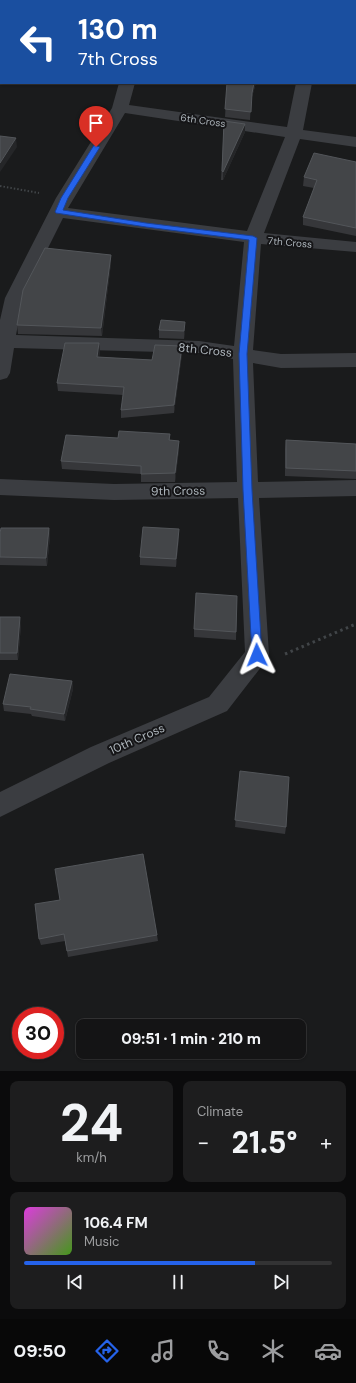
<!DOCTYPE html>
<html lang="en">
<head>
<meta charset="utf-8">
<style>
  :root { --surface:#141415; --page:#1d1d1e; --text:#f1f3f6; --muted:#9d9ea0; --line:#333334; --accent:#2563eb }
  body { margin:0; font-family:"DM Sans",sans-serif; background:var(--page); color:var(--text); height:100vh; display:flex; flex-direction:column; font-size:15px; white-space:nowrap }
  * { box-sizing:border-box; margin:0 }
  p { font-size:13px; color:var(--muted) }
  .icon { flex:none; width:22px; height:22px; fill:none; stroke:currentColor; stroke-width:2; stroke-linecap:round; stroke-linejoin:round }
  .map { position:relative; height:1071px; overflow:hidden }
  .drawer { display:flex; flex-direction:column; gap:10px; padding:10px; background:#0b0b0c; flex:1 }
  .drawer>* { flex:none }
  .guide { position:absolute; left:0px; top:0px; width:356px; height:84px; box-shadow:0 1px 3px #0004,0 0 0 1px var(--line); background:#1a4fa0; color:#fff; overflow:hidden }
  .speed { position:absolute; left:12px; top:1007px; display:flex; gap:8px; font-size:20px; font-weight:700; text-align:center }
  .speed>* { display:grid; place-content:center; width:52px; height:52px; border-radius:50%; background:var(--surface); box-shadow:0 1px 3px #0004,0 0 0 1px var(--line); line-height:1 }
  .speed .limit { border:6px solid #d22; background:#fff; color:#111 }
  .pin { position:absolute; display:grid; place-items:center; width:34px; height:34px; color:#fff; margin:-41px -17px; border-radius:50% 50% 50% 0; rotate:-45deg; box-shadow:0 0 4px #0007 }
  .pin .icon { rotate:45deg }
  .me { position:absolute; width:44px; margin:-22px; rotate:358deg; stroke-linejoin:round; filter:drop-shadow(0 0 3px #0008) }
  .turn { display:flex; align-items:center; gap:14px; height:84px; padding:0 12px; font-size:18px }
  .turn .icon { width:52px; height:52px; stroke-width:2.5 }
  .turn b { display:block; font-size:28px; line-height:34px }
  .big { font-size:30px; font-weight:800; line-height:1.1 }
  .drawer .widget { flex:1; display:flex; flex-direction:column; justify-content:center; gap:6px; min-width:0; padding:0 14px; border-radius:8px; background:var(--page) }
  .drawer .dial { align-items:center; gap:0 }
  .dial b { font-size:52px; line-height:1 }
  .song { display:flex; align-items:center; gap:12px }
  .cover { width:48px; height:48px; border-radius:6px; background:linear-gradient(135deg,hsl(300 70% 55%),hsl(100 70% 35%)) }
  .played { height:4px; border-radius:2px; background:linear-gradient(90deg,var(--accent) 75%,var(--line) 75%) }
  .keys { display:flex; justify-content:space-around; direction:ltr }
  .heat { display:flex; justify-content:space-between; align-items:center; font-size:22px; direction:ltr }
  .drawer .tiles { flex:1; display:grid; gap:10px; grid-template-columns:1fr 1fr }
  .widget:last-child { grid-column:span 2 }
  .trip { position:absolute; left:76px; top:1019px; width:230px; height:40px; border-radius:8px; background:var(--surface); box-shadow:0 1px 3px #0004,0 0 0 1px var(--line); font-weight:800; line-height:40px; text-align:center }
  .menu { display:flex; height:64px; justify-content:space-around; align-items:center; background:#080808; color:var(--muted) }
  .menu .icon { width:28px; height:28px }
  .menu .current { color:var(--accent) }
  .menu b { font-size:18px; color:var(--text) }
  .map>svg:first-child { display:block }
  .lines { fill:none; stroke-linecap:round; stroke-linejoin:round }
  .path-far1 { stroke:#414548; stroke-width:2; stroke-dasharray:1.5 2; stroke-linecap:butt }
  .path { stroke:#414548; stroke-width:3; stroke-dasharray:2.5 3.5; stroke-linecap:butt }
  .minor { fill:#3b3d41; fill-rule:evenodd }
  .wall { fill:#36373a }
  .shaded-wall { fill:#252628 }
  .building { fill:#434548; stroke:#53565a }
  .route { fill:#2563eb; stroke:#184099 }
  .labels { text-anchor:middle; stroke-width:4; stroke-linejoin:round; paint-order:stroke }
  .far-street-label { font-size:10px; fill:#adb5bb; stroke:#151517 }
  .street-label { font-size:12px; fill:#adb5bb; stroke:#151517 }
</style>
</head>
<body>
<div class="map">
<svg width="356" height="1071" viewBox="0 0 356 1071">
  <rect width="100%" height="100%" fill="#1a1b1c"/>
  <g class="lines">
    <path class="path-far1" d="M 0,186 L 39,193"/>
    <path class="path" d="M 285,654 L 356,624"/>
    <path class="minor" d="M 134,0 L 148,0 L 148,1 L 134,1 Z
      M 317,0 L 331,0 L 331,1 L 317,1 Z
      M 355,53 L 356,53 L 356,61 L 355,61 Z
      M 119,83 L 135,83 L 129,105 L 287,127 L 296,83 L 312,83 L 303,130 L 356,137 L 356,147 L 300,139 L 264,233 L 356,242 L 356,252 L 261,244 L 253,350 L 281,354 L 356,353 L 356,367 L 281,368 L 253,363 L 258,482 L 356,480 L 356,496 L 259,498 L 269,655 L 265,662 L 227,711 L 109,763 L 0,817 L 0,792 L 91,747 L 209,697 L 245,652 L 238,498 L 114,500 L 0,495 L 0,479 L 114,484 L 237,482 L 233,359 L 199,353 L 14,348 L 10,373 L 7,378 L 0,380 L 0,320 L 5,298 L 56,198 L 112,108 ZM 125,113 L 285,137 L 247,231 L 68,208 ZM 63,218 L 244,242 L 234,346 L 199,341 L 16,335 L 23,298 Z"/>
  </g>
  <path class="wall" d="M 356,0 L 356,51 L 355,51 L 355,1 Z
    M 227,83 L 256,83 L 251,100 L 250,120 L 225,117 Z
    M 224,121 L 245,132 L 223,180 L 221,180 Z
    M 356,162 L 356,236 L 303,225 L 303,217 L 314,188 L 303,186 L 304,177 Z
    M 111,255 L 111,263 L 102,336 L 18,334 L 17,325 Z
    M 159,330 L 185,330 L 184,339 L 159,338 Z
    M 99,343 L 100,352 L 99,357 L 152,360 L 182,354 L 174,413 L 121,418 L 121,410 L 123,395 L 58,391 L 57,383 Z
    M 170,434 L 170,441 L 179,449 L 175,482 L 141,482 L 141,474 L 62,469 L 61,461 L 118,438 Z
    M 286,440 L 356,444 L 356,479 L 285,476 L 285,449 Z
    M 49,528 L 50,536 L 47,566 L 0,565 L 0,533 Z
    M 179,537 L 176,567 L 140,565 L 140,557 Z
    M 237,596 L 236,640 L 194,637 L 194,629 Z
    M 0,617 L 21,625 L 18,660 L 0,660 Z
    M 72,681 L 73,689 L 65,721 L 32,716 L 31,714 L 4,711 L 3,704 Z
    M 240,771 L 286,827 L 285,834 L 235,827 Z
    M 35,904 L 157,935 L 158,941 L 68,957 L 65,941 L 41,945 L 39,939 Z"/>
  <path class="shaded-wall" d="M 254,83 L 256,83 L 251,101 L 252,93 Z
    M 245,124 L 245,132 L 223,180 L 223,172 Z
    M 16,138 L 17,147 L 0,172 L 0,163 Z
    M 111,255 L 111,263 L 102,336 L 101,328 Z
    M 185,322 L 185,330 L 184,339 L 184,331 Z
    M 99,343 L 100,352 L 98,365 L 97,357 Z
    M 182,346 L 182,354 L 174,413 L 174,405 Z
    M 179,441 L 179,449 L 175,482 L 175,473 Z
    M 49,528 L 50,536 L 47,566 L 46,558 Z
    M 179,529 L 179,537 L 176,567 L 176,559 Z
    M 20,617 L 21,625 L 18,660 L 17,653 Z
    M 72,681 L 73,689 L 65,721 L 64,714 Z"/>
  <path class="building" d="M 350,0 L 356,0 L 356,43 L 355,43 L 355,1 L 350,1 Z
    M 227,83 L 254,83 L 252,93 L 251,112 L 225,109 Z
    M 224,121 L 245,124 L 223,172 L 222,171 Z
    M 0,136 L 16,138 L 0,163 Z
    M 314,153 L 356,162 L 356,228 L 303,217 L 317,180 L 304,177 Z
    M 45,248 L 111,255 L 101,328 L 17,325 L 23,290 Z
    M 161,320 L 185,322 L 184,331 L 159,330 Z
    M 65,343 L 99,343 L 97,357 L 152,360 L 155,345 L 182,346 L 174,405 L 121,410 L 124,387 L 57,383 Z
    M 119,431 L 170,434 L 169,440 L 179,441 L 175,473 L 141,474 L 141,466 L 61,461 L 66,435 L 118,438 Z
    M 286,440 L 356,444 L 356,471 L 286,468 Z
    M 143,527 L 179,529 L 176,559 L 140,557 Z
    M 1,528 L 49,528 L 46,558 L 0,557 L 0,533 Z
    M 196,593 L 237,596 L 236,632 L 194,629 Z
    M 0,617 L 20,617 L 17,653 L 0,653 Z
    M 10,674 L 72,681 L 64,714 L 30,709 L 31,707 L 3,704 Z
    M 240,771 L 289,777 L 286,827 L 235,820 Z
    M 143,854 L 157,935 L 67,951 L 64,934 L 39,939 L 35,904 L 60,900 L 55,869 Z"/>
  <path class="route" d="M 94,145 L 100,147 L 68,198 L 63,210 L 146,223 L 253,236 L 257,238 L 247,354 L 252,490 L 262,655 L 260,657 L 254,657 L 252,655 L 243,490 L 239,354 L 249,240 L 146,227 L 56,213 L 55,212 L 61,198 Z"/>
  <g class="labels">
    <g class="far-street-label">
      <text transform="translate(203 120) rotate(8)" y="4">6th Cross</text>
      <text transform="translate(290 242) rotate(5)" y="4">7th Cross</text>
    </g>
    <g class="street-label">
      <text transform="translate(205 350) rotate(6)" y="4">8th Cross</text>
      <text transform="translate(178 491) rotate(-1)" y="4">9th Cross</text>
      <text transform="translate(137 739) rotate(-24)" y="4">10th Cross</text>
    </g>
  </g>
</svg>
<div class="speed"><div class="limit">30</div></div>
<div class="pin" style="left:96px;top:147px;background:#d93025"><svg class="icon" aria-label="arrive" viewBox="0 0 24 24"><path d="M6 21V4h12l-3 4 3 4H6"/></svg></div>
<svg class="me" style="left:257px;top:655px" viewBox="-20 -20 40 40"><path d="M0-17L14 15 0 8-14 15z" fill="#2563eb" stroke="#fff" stroke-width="4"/></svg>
<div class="trip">09:51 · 1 min · 210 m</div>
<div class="guide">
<div class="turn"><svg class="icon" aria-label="left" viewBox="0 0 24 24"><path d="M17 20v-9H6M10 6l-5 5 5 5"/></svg><div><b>130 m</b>7th Cross</div></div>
</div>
</div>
<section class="drawer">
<div class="tiles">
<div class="widget dial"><b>24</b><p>km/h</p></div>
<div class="widget"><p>Climate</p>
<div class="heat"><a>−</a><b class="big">21.5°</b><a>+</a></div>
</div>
<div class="widget">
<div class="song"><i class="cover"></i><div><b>106.4 FM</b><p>Music</p></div></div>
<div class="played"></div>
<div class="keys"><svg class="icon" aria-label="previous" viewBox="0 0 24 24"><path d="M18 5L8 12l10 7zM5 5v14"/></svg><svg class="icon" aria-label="pause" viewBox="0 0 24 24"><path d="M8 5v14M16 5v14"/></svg><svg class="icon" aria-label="next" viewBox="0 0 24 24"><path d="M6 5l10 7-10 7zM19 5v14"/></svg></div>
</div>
</div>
</section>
<nav class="menu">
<b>09:50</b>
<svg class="icon current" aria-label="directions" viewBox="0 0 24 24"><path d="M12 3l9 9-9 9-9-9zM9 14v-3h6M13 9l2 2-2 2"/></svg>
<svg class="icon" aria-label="music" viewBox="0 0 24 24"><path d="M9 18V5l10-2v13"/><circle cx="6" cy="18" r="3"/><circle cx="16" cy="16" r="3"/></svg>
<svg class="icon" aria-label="phone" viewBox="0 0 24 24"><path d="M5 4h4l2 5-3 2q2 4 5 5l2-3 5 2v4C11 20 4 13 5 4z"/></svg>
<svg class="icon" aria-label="climate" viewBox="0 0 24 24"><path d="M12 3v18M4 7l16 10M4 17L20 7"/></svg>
<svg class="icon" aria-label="car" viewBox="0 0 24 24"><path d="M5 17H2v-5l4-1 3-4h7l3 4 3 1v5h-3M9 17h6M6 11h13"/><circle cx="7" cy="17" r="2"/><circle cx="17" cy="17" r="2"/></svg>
</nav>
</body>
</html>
